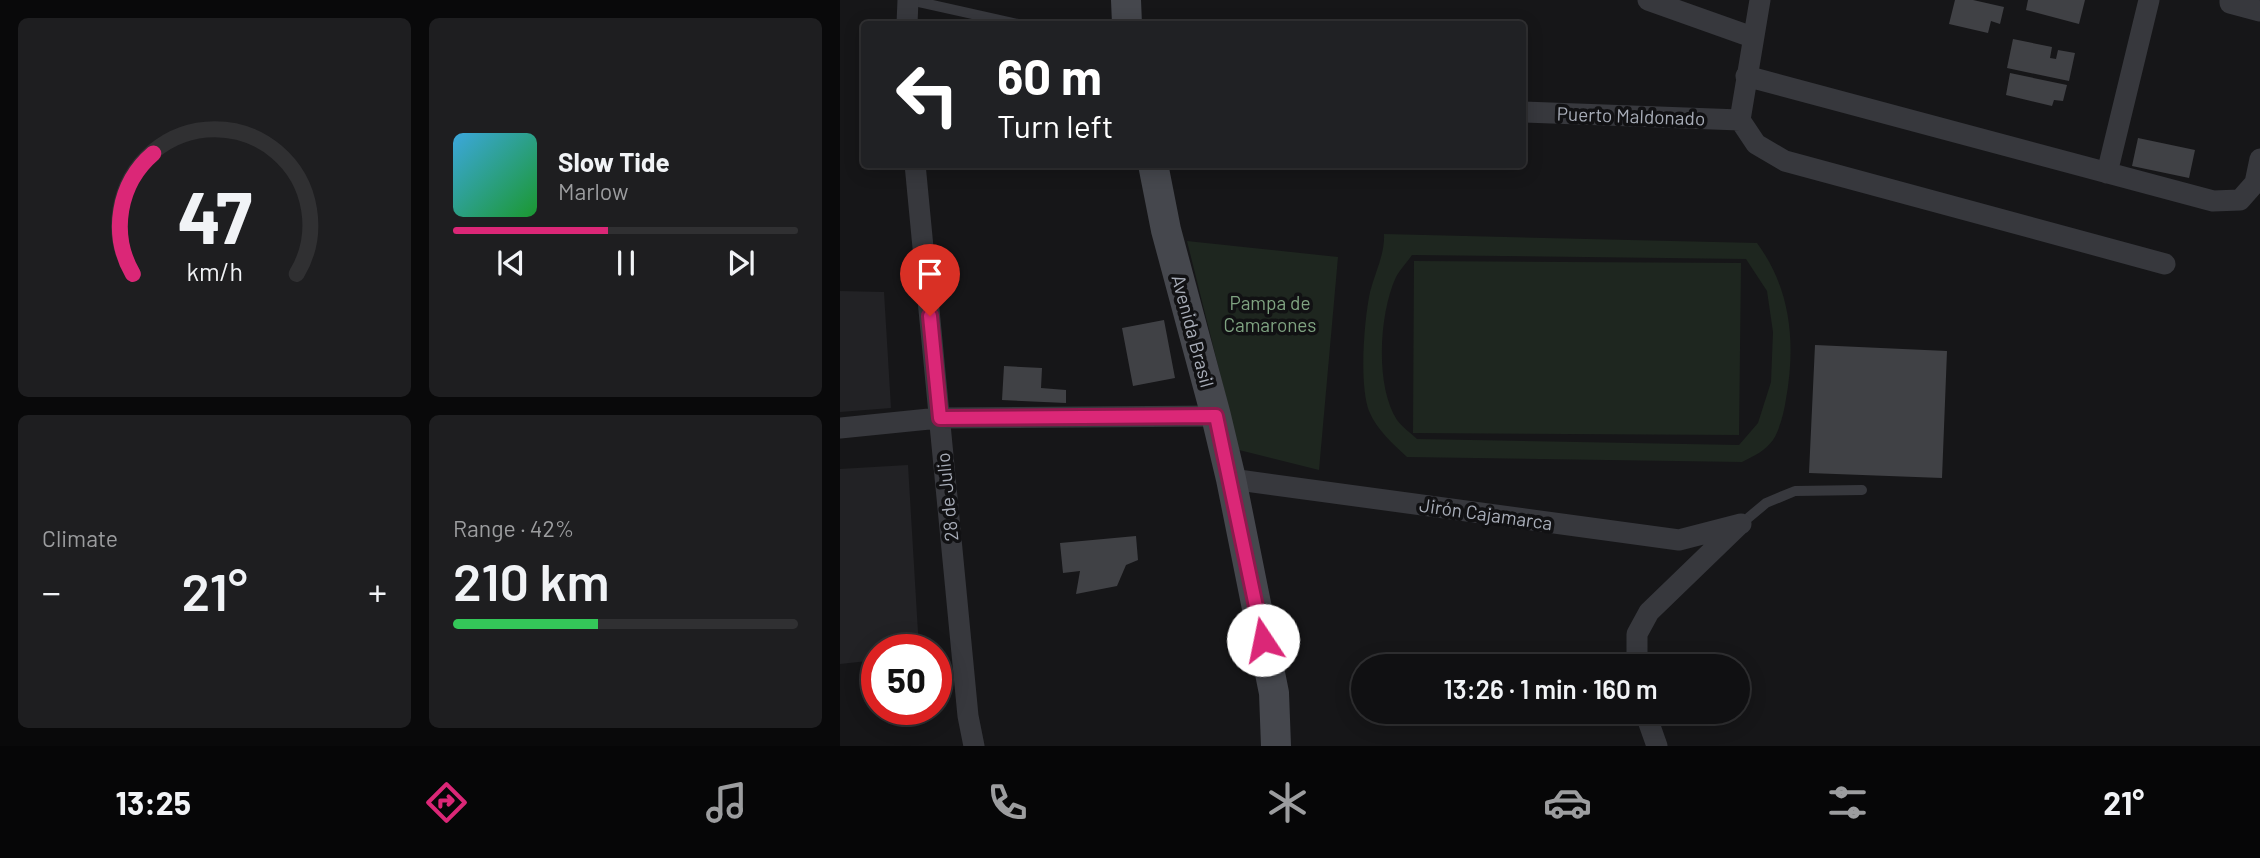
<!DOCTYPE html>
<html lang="en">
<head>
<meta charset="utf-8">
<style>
  :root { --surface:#101012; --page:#1e1e20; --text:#f1f3f6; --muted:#9c9d9f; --line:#303032; --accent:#db2777 }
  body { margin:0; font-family:Barlow,sans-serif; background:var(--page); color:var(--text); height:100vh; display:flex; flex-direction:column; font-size:26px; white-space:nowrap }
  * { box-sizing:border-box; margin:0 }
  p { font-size:23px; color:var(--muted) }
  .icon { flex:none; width:38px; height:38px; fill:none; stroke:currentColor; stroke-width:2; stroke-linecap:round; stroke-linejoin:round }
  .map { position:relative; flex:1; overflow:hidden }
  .details { display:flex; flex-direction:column; gap:18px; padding:18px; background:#09090a; width:840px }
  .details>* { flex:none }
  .hud { position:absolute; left:21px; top:21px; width:665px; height:147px; border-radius:7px; box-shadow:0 4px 18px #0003,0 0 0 2px var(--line); background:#202124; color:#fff; overflow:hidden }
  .speed { position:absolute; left:21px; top:634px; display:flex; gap:14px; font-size:35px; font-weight:700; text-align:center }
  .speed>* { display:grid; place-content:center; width:91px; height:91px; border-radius:50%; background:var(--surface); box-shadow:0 4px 18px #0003,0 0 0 2px var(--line); line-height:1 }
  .speed .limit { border:10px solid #d22; background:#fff; color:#111 }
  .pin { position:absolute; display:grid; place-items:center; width:60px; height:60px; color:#fff; margin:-72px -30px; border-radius:50% 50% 50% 0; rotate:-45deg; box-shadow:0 0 7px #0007 }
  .pin .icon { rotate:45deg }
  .me { position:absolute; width:77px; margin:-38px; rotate:349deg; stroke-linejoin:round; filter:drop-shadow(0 0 5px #0008) }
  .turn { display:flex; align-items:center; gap:24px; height:147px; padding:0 21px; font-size:32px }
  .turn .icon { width:91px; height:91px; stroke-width:2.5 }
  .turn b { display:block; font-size:49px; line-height:60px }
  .big { font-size:52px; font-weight:600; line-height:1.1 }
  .details .card { flex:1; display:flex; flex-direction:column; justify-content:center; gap:10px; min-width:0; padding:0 24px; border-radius:10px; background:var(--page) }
  .details .dial { align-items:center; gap:0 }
  .dial svg { height:182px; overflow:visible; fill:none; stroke:var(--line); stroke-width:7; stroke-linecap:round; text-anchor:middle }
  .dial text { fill:var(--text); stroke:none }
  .song { display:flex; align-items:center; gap:21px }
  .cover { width:84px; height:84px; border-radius:10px; background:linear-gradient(135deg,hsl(200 70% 55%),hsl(130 70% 35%)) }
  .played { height:7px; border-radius:4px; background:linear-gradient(90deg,var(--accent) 45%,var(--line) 45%) }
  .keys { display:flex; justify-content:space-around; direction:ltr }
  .heat { display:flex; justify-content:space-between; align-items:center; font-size:38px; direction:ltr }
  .charge { height:10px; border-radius:5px; background:linear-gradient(90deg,#34c759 42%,var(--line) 0) }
  .details .tiles { flex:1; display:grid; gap:18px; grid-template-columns:repeat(2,1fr) }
  .trip { position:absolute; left:511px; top:654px; width:399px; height:70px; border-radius:35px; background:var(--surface); box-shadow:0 4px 18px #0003,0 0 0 2px var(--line); font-weight:600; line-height:70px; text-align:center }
  .tab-bar { display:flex; height:112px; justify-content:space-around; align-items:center; background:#060607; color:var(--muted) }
  .tab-bar .icon { width:49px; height:49px }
  .tab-bar .active { color:var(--accent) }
  .tab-bar b { font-size:32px; color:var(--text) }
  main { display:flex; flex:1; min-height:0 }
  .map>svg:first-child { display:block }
  .built { fill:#222225 }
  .green { fill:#1e261f; fill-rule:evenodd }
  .building { fill:#404145 }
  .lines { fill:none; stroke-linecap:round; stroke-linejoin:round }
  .service { stroke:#37383d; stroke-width:10 }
  .minor { stroke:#37383d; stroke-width:21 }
  .secondary { stroke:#45474d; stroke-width:30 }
  .route-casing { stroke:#8e194d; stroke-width:18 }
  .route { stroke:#db2777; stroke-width:12 }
  .labels { text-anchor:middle; stroke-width:7; stroke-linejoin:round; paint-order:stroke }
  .street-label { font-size:19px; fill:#a8adb8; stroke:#111113 }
  .park-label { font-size:19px; fill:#7fa381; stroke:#111113 }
</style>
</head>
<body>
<main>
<section class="details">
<div class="tiles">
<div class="card dial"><svg viewBox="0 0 100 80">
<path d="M14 69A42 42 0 1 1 86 69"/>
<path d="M14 69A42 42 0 0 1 23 16" stroke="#db2777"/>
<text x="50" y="56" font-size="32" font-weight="700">47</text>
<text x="50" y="72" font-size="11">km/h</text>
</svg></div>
<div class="card">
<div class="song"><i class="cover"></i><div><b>Slow Tide</b><p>Marlow</p></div></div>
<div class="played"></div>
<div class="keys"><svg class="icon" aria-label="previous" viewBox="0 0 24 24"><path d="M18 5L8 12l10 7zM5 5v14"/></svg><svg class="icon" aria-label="pause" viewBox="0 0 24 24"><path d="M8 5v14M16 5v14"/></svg><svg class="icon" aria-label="next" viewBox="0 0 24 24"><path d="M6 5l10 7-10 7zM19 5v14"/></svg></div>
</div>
<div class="card"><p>Climate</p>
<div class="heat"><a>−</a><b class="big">21°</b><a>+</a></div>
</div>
<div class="card"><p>Range · 42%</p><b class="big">210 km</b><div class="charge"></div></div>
</div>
</section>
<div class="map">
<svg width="1420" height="746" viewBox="0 0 1420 746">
  <rect width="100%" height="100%" fill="#161618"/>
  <path class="built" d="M 0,291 L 44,292 L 51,408 L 0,412 Z
    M 68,465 L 79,649 L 37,649 L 37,660 L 0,664 L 0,469 Z"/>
  <path class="green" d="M 544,234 L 917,243 C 951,289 956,343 946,399 C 944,412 940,429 933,440 C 925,451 914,456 902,462 L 567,457 C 553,444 537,430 529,411 C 519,384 524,321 530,292 C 535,273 545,254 544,234 ZM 572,255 L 906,259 L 927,291 L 933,332 L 931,382 L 918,423 L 899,445 L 577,439 C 571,433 562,427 557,420 C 535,386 539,314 556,277 C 560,270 567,262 572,255 Z
    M 347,241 L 498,257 L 479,470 L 399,450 Z
    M 574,261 L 901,263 L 899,435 L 573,433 Z"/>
  <path class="building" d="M 1115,0 L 1133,0 L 1164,7 L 1160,24 L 1151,21 L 1148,33 L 1109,24 Z
    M 1188,0 L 1245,0 L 1239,24 L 1186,10 Z
    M 1173,39 L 1212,47 L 1210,58 L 1216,59 L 1218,50 L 1235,53 L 1229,81 L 1167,68 Z
    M 1170,73 L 1227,85 L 1223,101 L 1214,100 L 1212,106 L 1166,95 Z
    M 1298,138 L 1355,150 L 1349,178 L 1292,166 Z
    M 324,320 L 335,378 L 293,386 L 282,328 Z
    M 975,345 L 1107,351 L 1102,478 L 969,473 Z
    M 164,366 L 202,368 L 201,388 L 226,390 L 226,403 L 162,400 Z
    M 296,536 L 298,560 L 286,565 L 277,586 L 236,594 L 240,571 L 223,573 L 220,543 Z"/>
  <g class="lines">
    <path class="service" d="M 70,0 L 178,24
      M 901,524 L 926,503 L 955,491 L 1022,490"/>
    <path class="minor" d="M 808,0 L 912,37
      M 920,0 L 900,120 L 916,144 L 945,161 L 1325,264
      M 1390,0 L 1390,3 L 1420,11
      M 67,24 L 68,0
      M 906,76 L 1373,201 L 1400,200 L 1415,183 L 1420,159
      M 682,112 L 900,120
      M 75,164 L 128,716 L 134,746
      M 1267,173 L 1309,0
      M 0,428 L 99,418 L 376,416
      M 391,479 L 839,540 L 901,524
      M 797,667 L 797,634 L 809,612 L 899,525
      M 805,712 L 817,746"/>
    <path class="secondary" d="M 286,0 L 287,24
      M 313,164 L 326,230 L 376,416 L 391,479 L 434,693 L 436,746"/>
  </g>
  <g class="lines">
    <defs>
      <path id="route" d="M 90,316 L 100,418 L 376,416 L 423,640"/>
    </defs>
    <use href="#route" class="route-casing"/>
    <use href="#route" class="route"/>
  </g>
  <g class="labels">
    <g class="street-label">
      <text transform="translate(791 116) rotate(2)" y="7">Puerto Maldonado</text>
      <text transform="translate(353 331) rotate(75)" y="7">Avenida Brasil</text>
      <text transform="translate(107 497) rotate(-96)" y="7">28 de Julio</text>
      <text transform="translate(646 514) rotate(8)" y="7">Jirón Cajamarca</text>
    </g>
    <g class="park-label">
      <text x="430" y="310">Pampa de<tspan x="430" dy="22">Camarones</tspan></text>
    </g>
  </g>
</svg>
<div class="speed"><div class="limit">50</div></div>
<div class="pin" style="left:90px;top:316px;background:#d93025"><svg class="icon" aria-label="arrive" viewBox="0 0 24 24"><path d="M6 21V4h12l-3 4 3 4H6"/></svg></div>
<svg class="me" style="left:423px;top:640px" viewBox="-20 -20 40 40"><circle r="19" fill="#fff"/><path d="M0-13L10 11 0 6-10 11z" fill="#db2777"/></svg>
<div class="trip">13:26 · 1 min · 160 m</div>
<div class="hud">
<div class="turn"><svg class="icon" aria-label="left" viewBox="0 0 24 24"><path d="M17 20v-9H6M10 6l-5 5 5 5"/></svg><div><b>60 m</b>Turn left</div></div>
</div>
</div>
</main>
<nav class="tab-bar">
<b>13:25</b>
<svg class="icon active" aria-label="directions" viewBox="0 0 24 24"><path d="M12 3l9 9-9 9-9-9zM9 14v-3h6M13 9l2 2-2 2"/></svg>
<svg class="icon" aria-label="music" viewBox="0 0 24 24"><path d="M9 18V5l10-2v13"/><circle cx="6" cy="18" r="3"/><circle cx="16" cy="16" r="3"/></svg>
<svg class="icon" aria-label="phone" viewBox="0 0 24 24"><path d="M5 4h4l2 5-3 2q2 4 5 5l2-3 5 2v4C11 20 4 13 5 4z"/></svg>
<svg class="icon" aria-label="climate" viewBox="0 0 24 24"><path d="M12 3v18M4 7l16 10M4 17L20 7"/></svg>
<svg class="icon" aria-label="car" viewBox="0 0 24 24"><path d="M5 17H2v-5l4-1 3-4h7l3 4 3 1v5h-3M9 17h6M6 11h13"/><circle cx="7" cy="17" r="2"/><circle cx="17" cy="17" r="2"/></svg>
<svg class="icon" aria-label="filters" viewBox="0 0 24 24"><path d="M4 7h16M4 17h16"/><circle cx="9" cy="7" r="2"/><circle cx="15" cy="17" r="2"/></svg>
<b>21°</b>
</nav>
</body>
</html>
